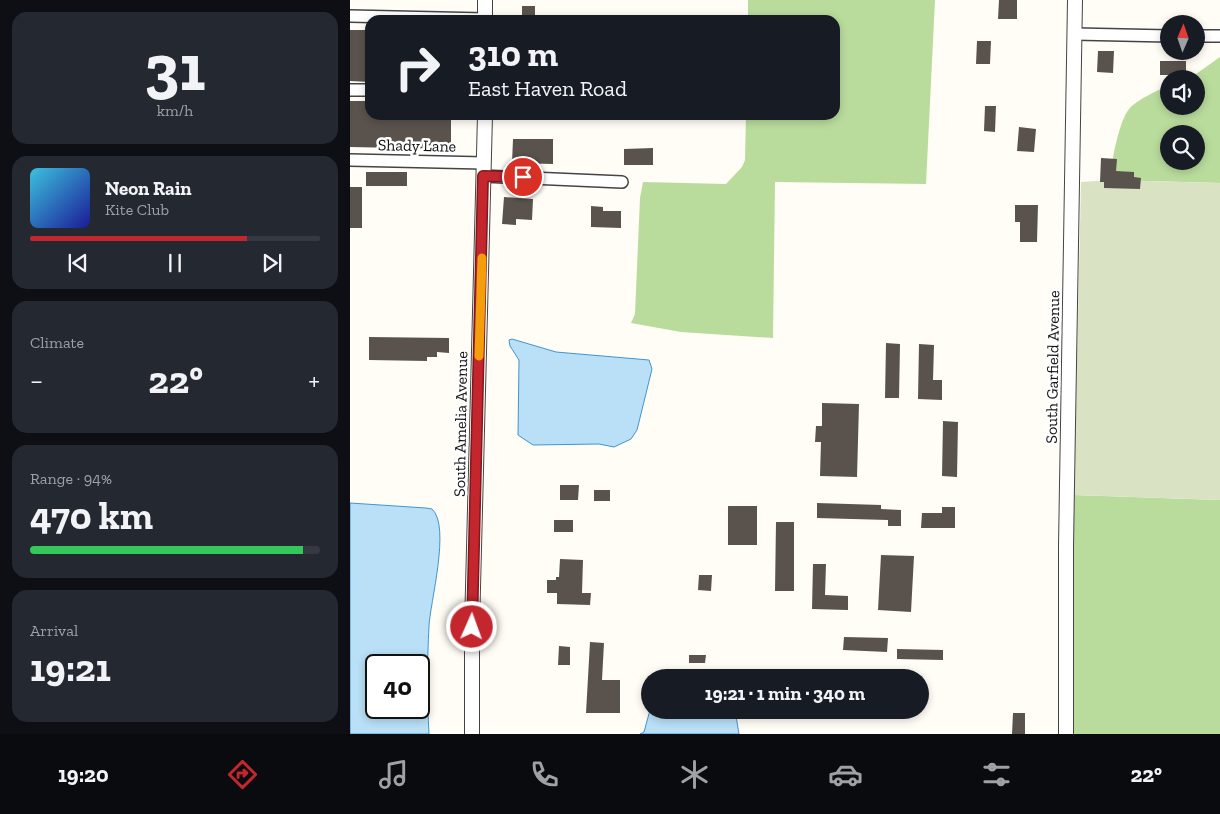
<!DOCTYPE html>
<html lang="en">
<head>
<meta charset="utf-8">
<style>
  :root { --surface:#171b24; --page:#242831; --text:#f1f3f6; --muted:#9ea1a6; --line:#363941; --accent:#c4262e }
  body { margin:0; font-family:"Zilla Slab",serif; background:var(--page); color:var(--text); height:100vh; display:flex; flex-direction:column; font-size:19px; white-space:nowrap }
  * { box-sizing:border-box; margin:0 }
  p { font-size:16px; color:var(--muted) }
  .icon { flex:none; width:28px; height:28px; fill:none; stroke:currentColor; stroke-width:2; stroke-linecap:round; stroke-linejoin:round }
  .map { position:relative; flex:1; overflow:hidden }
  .sheet { display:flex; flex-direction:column; gap:12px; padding:12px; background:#0d0f14; width:350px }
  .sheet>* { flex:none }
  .guide { position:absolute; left:15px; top:15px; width:475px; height:105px; border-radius:15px; box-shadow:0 2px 8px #0003; background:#171b24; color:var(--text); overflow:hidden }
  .needle { width:32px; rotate:2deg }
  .fabs { position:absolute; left:810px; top:15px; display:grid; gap:10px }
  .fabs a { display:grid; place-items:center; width:45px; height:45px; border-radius:50%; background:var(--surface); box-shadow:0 2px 8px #0003; font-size:25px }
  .speed { position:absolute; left:15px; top:654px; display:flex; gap:10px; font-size:25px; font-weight:700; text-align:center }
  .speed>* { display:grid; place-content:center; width:65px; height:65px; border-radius:50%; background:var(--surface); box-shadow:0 2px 8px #0003; line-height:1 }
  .speed .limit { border:2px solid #111; border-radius:8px; background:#fff; color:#111 }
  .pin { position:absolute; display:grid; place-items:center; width:42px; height:42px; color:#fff; margin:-21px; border:2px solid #fff; border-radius:50%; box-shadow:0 1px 5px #0007 }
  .me { position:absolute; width:55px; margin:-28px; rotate:2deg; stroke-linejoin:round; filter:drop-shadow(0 0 4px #0008) }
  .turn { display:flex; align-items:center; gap:18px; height:105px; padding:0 20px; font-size:22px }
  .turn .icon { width:65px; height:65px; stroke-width:2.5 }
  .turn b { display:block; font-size:35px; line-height:42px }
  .big { font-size:38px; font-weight:800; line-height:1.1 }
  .sheet .tile { flex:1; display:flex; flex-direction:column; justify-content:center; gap:8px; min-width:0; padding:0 18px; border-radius:15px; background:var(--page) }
  .sheet .dial { align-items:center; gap:0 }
  .dial b { font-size:65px; line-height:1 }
  .song { display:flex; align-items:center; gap:15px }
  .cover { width:60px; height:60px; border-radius:8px; background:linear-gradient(135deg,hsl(190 70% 55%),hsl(240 70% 35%)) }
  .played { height:5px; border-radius:2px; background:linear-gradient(90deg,var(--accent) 75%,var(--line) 75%) }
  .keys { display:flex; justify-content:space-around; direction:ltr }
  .heat { display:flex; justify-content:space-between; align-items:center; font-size:28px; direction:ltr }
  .charge { height:8px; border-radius:4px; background:linear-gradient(90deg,#34c759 94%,var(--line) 0) }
  .trip { position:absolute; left:291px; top:669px; width:288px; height:50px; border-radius:25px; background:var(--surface); box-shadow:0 2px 8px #0003; font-weight:800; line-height:50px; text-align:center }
  .dock { display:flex; height:80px; justify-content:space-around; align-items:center; background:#090b0e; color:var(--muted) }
  .dock .icon { width:35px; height:35px }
  .dock .selected { color:var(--accent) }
  .dock b { font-size:22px; color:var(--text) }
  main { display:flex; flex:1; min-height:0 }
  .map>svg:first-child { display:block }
  .forest { fill:#b9dc9c; fill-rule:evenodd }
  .cemetery { fill:#d9e3c4 }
  .water { fill:#b9e0f7; stroke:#3f96cf; fill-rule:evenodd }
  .building { fill:#5a524d }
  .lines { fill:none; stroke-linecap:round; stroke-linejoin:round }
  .minor-casing { stroke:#444; stroke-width:14 }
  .tertiary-casing { stroke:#444; stroke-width:16 }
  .minor { stroke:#fff; stroke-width:11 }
  .tertiary { stroke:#fff; stroke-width:14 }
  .route-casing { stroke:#7f191e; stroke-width:12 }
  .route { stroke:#c4262e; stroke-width:9 }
  .slow { stroke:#f59e0b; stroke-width:9 }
  .labels { text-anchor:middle; stroke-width:5; stroke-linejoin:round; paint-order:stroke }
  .street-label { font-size:16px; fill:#111; stroke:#fff }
</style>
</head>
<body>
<main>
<section class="sheet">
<div class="tile dial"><b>31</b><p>km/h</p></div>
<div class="tile">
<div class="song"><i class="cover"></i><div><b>Neon Rain</b><p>Kite Club</p></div></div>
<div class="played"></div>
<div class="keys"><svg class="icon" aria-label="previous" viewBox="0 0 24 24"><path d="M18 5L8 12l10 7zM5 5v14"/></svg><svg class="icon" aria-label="pause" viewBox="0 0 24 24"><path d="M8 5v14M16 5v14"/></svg><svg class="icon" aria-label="next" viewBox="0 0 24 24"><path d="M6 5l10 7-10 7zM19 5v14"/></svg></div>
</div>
<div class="tile"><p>Climate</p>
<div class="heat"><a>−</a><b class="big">22°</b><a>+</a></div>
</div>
<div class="tile"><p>Range · 94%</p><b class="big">470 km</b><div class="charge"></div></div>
<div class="tile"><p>Arrival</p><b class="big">19:21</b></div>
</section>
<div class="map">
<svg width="870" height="734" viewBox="0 0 870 734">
  <rect width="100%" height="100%" fill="#fffdf5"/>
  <path class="forest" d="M 398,0 L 585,0 L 576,184 L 425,182 L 423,338 L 331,332 L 281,323 L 285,314 L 290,198 L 293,182 L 376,184 L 392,167 L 395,160 L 396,115 L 485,115 L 485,20 L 398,20 Z
    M 870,57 L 870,183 L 759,180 C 762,163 768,123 779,109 C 785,101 809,89 819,86 L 819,106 L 846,106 L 846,79 L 839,79 ZM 819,134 L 846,134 L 846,161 L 819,161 Z
    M 724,495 L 870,500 L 870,734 L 721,734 Z"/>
  <path class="cemetery" d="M 759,180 L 870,183 L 870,500 L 724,495 L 731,182 Z"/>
  <path class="water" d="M 162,339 L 206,352 L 299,360 L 302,369 L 287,430 L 281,439 L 264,447 L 249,444 L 183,445 L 168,435 L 169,360 L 160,346 L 159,340 Z
    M 0,503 L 76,508 L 82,509 C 101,526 80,603 79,626 C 77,662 77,698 79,734 L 0,734 ZM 26,665 L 69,665 L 69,708 L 26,708 Z
    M 300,710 L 385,710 L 389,734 L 290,734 L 294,732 Z"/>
  <path class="building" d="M 649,0 L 667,0 L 667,19 L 648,19 Z
    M 172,6 L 185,6 L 185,20 L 172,20 Z
    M 0,30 L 20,30 L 20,82 L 0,81 Z
    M 627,41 L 641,41 L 640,64 L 626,64 Z
    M 748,51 L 764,51 L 763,73 L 747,72 Z
    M 810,61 L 836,61 L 836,75 L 810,75 Z
    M 0,101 L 20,101 L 20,115 L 101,115 L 101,149 L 0,147 Z
    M 635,106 L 646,106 L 645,132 L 634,131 Z
    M 669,127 L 686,129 L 684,152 L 667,151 Z
    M 163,139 L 203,139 L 203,164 L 162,163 Z
    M 303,148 L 303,165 L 274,165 L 274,149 Z
    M 751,158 L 767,159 L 766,171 L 784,172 L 784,177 L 791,178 L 790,189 L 754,188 L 754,182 L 750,182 Z
    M 16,172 L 57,172 L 57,186 L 16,186 Z
    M 0,187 L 12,187 L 12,228 L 0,228 Z
    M 154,197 L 183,199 L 182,220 L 166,219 L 166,225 L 152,224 Z
    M 665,205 L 688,205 L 687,242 L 670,242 L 670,222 L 665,222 Z
    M 241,206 L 253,207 L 253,211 L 271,211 L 271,228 L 241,227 Z
    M 19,337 L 99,338 L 99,353 L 87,352 L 87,357 L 77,357 L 77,361 L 19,360 Z
    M 536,343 L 550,344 L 549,398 L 535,398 Z
    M 569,344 L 584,345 L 583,380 L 592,380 L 592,400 L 568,399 Z
    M 472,403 L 509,404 L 507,477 L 470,476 L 471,442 L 465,442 L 466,426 L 472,426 Z
    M 593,421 L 608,422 L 607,477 L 592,476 Z
    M 210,485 L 229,485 L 228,500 L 210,500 Z
    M 244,490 L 260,490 L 260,501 L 244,501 Z
    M 467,503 L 531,505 L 531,509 L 551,510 L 551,526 L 538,526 L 538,520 L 467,518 Z
    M 378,506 L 407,506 L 407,545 L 378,545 Z
    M 592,507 L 605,507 L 605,528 L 571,528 L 572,513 L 592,513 Z
    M 204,520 L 223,520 L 223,532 L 204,532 Z
    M 426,522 L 444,522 L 444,591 L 425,591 Z
    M 531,555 L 564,556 L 561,612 L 528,610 Z
    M 210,559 L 233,560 L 232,593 L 241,593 L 240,605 L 207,604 L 207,593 L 197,593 L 197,580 L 206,580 L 206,577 L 209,577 Z
    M 463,564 L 476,564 L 475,595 L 498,596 L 498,610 L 462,609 Z
    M 349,575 L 362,575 L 361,591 L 348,590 Z
    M 494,637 L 538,638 L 537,652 L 493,650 Z
    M 240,642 L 254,643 L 252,680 L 270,680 L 270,713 L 236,713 Z
    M 209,646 L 220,647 L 220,665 L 208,665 Z
    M 547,649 L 593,650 L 593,660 L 547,659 Z
    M 339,655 L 356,655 L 355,663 L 339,663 Z
    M 663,713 L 675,713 L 675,734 L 662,734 Z"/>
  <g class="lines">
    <defs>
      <path id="minor" d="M 0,16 L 135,19
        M 725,34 L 819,36
        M 846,36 L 870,36
        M 0,90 L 20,90
        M 0,160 L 134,163
        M 133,176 L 272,182"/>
      <path id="tertiary" d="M 135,20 L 135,0
        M 122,734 L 122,627 L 135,115
        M 716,734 L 716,546 L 725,0"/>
    </defs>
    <use href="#minor" class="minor-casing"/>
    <use href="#tertiary" class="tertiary-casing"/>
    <use href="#minor" class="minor"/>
    <use href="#tertiary" class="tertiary"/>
  </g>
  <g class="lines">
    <defs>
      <path id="route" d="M 122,627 L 133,176 L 173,177"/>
    </defs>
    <use href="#route" class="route-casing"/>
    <use href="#route" class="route"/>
    <path class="slow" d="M 129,356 L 132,258"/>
  </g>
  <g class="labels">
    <g class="street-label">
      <text transform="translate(67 145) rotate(1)" y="6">Shady Lane</text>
      <text transform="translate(702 367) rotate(-89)" y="6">South Garfield Avenue</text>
      <text transform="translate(110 424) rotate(-89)" y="6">South Amelia Avenue</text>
    </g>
  </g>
</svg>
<div class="fabs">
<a><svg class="needle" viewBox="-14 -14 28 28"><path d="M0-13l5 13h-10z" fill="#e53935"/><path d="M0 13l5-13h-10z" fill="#9ea1a6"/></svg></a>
<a><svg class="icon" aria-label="sound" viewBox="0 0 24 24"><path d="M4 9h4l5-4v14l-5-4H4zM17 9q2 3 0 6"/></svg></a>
<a><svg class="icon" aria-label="search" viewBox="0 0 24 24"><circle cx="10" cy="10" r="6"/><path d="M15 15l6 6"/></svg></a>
</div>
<div class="speed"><div class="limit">40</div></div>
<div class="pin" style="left:173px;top:177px;background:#d93025"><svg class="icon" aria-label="arrive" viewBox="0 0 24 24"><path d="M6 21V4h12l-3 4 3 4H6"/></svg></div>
<svg class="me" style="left:122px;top:627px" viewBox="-20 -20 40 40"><circle r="17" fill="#c4262e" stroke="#fff" stroke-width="3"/><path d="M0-11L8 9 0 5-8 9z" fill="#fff"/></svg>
<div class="trip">19:21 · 1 min · 340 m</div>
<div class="guide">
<div class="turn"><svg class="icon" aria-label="right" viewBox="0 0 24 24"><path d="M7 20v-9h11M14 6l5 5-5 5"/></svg><div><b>310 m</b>East Haven Road</div></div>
</div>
</div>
</main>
<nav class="dock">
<b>19:20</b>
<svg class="icon selected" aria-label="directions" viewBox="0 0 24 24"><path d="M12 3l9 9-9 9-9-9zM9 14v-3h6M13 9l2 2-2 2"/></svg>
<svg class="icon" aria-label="music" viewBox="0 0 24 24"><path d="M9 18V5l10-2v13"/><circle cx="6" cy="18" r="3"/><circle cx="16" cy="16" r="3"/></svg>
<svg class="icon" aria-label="phone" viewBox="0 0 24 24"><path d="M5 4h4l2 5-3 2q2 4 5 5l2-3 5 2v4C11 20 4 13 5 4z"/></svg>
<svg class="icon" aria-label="climate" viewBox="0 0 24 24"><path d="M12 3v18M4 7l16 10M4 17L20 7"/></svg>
<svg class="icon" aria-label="car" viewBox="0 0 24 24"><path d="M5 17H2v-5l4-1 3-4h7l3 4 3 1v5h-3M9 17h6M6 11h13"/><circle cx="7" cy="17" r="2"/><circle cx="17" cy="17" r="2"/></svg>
<svg class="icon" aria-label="filters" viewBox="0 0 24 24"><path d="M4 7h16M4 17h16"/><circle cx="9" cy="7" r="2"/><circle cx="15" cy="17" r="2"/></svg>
<b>22°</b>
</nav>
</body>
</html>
